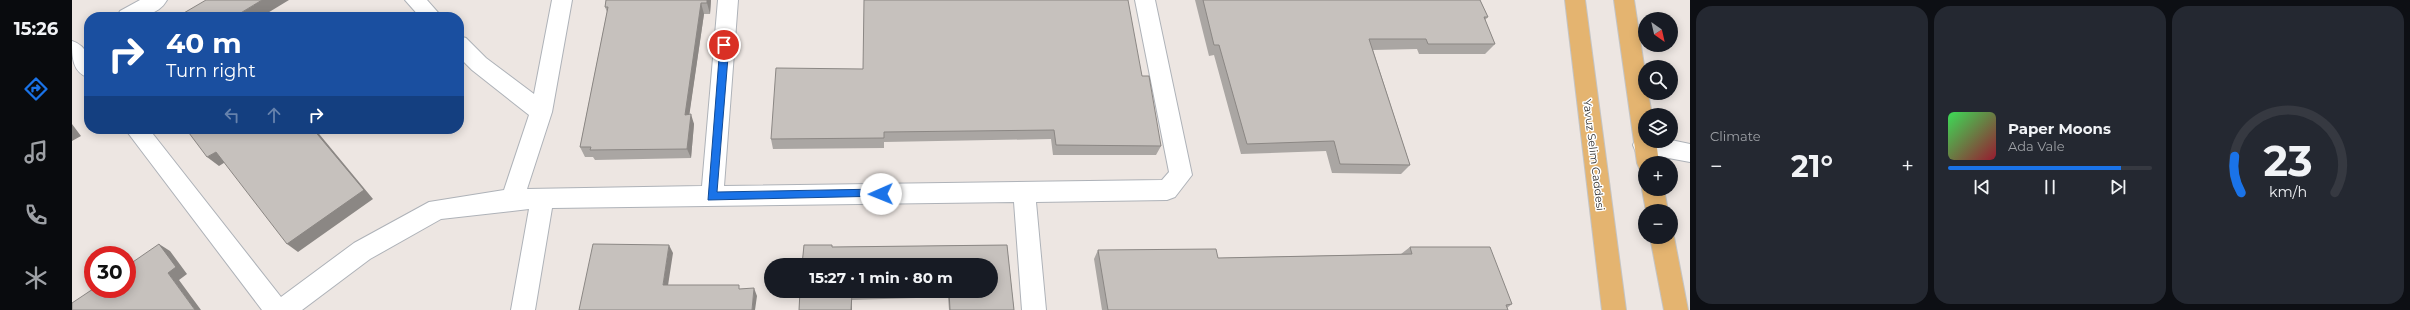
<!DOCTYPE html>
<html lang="en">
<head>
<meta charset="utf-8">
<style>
  :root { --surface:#171b24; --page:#242831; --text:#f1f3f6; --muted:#9ea1a6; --line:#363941; --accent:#1a73e8 }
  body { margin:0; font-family:Montserrat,sans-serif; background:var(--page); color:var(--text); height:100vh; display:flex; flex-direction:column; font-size:15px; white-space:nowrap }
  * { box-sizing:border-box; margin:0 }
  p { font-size:13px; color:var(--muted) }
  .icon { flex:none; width:22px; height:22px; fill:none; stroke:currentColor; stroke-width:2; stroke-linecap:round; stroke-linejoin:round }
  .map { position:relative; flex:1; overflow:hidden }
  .panel { display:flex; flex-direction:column; gap:6px; padding:6px; background:#0d0f14; width:720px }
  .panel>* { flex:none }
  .hud { position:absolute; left:12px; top:12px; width:380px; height:122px; border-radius:16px; box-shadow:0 2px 10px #0003; background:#1a4fa0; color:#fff; overflow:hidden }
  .needle { width:26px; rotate:146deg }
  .tools { position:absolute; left:1566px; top:12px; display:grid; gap:8px }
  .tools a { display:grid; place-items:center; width:40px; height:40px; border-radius:50%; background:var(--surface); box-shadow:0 2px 10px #0003; font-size:20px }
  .speed { position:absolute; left:12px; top:246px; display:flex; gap:8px; font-size:20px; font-weight:700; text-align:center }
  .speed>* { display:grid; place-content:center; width:52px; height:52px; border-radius:50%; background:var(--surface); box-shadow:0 2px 10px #0003; line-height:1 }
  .speed .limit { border:6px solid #d22; background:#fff; color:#111 }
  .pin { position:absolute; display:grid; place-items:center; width:34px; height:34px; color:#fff; margin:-17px; border:2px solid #fff; border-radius:50%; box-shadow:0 1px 4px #0007 }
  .me { position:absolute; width:44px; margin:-22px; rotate:269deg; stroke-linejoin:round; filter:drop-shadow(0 0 3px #0008) }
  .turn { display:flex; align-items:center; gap:14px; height:84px; padding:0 16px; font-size:18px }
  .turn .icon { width:52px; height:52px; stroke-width:2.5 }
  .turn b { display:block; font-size:28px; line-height:34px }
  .lanes { display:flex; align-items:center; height:38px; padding:0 16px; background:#0003; justify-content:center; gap:20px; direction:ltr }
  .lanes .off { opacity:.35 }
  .big { font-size:30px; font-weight:700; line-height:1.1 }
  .panel .widget { flex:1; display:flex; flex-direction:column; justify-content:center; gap:6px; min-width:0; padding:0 14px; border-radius:16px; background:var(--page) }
  .panel .dial { align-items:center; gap:0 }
  .dial svg { height:104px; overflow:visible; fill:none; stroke:var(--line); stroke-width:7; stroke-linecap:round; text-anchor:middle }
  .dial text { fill:var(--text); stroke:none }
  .song { display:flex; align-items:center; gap:12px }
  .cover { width:48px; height:48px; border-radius:6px; background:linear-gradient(135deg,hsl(130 70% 55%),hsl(350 70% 35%)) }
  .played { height:4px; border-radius:2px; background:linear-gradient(90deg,var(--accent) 85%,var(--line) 85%) }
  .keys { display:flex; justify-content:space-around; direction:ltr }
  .heat { display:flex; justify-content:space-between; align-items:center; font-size:22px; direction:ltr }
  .panel .tiles { flex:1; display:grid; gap:6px; grid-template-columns:repeat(3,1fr) }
  .trip { position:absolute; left:692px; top:258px; width:234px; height:40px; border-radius:20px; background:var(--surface); box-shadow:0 2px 10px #0003; font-weight:700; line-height:40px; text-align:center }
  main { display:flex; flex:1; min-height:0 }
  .tab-bar { display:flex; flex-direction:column; width:72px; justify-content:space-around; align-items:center; background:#090b0e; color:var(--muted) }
  .tab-bar .icon { width:28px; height:28px }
  .tab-bar .selected { color:var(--accent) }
  .tab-bar b { font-size:18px; color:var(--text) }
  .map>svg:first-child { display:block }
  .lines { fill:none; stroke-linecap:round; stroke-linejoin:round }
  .minor-casing { stroke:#aeb2b8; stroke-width:2 }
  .major-casing { stroke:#c4c4c4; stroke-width:2 }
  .minor { fill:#fff; fill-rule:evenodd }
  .major { fill:#e4b470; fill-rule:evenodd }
  .wall { fill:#aaa6a3 }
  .shaded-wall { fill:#8b8784 }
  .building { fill:#c6c1bd; stroke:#8b8784 }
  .route { fill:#1a73e8; stroke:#114b97 }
  .labels { text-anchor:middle; stroke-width:3; stroke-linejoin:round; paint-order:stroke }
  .street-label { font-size:11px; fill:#2d2d2d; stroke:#fff }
</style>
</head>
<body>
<main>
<nav class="tab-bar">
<b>15:26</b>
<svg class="icon selected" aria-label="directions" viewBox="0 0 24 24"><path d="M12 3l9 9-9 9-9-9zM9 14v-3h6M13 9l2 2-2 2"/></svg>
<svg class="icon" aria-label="music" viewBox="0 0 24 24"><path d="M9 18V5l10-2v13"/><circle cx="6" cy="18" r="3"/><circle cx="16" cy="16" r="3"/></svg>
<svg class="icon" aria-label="phone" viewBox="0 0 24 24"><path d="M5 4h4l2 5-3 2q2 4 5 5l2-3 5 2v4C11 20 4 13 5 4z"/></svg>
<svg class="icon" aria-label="climate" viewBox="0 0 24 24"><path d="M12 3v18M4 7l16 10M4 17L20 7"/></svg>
</nav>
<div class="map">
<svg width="1618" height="310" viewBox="0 0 1618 310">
  <rect width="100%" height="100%" fill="#ede6e2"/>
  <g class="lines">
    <defs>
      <path id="minor" d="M 68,0 L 95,0 C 85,18 63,17 45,17 L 48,11 Z
        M 333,0 L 355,0 L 370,17 L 348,17 Z
        M 480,0 L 500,0 L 480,112 L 455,189 L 630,186 L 646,0 L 666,0 L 652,186 L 1090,180 L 1097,172 L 1063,0 L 1083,0 L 1120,175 L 1103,197 L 1095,200 L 964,202 L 974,310 L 950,310 L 942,202 L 480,208 L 463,310 L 439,310 L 457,209 L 369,219 L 298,259 L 230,310 L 190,310 L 53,129 L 77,129 L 209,297 L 282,243 L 357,202 L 432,190 L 457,115 L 400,70 L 387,57 L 387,36 L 394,38 L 414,58 L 462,94 Z
        M 0,41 C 18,47 17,62 17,78 C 0,72 0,57 0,41 Z
        M 1572,136 L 1573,141 L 1599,140 L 1618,144 L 1618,162 L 1564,152 L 1561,145 L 1564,138 Z"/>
      <path id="major" d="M 1493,0 L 1513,0 L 1554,310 L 1530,310 Z
        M 1542,0 L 1562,0 L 1573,72 L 1573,93 L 1576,93 L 1580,115 L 1573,115 L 1573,141 L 1584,141 L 1587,163 L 1573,163 L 1573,171 L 1568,170 L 1565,163 Z
        M 1573,182 L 1573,189 L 1592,189 L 1596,211 L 1574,211 L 1570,189 Z
        M 1599,231 L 1602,237 L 1616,310 L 1592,310 L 1578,237 L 1599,237 Z"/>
    </defs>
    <use href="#minor" class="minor-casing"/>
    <use href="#major" class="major-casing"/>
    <use href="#minor" class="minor"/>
    <use href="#major" class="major"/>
  </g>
  <path class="wall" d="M 534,0 L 639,0 L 638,14 L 632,14 L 617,115 L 622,124 L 619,158 L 523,160 L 521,157 L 513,157 L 508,147 L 535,12 L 533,7 Z
    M 1123,0 L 1408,0 L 1416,17 L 1413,20 L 1423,44 L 1413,54 L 1347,54 L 1345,49 L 1301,50 L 1338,165 L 1329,174 L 1260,173 L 1254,151 L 1169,154 L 1142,55 L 1137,56 Z
    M 791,69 L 1070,76 L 1089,146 L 1084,155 L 981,155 L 979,139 L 812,142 L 812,148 L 701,149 L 699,139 Z
    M 732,245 L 760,245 L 760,247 L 935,245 L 942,310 L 877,310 L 876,297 L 780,300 L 780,310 L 727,310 L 728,291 L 919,291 L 919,265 L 730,265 Z
    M 1338,247 L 1440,304 L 1435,308 L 1436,310 L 1030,310 L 1022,259 L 1026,250 L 1146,258 L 1329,254 Z"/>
  <path class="shaded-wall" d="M 190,0 L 217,0 L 189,17 L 162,17 Z
    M 635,0 L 639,0 L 638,14 L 635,3 Z
    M 629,3 L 632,14 L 616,124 L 613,115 Z
    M 619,114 L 622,124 L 619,158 L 615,149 Z
    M 0,124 L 9,136 L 0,141 Z
    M 241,129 L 243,129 L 301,199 L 226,252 L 215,244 Z
    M 144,152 L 155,161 L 147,166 L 135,157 Z
    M 87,244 L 98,251 L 115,274 L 107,280 L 129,310 L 123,310 L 96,273 Z
    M 597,245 L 601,253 L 595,292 L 591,285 Z
    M 682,288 L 685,296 L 683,310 L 680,310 Z
    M 780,293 L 780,310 L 779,310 Z"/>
  <path class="building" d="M 134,0 L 190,0 L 162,17 L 105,17 Z
    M 534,0 L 635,0 L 635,3 L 629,3 L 613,115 L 619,114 L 615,149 L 518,150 L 519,147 L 508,147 L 536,7 L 533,7 Z
    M 792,0 L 1056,0 L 1070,76 L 1077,76 L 1089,146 L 984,145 L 982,130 L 812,132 L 812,138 L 699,139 L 704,68 L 791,69 Z
    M 1131,0 L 1408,0 L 1416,17 L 1412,17 L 1423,44 L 1356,44 L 1354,39 L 1297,39 L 1338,165 L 1268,164 L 1262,141 L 1175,144 L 1147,45 L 1142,45 Z
    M 114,129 L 241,129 L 292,190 L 215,244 L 144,152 L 135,157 Z
    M 87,244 L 104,267 L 96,273 L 123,310 L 0,310 L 0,303 L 21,289 L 55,289 L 55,266 Z
    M 521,244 L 597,245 L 591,285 L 667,285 L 667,289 L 682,288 L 680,310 L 507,310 Z
    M 732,245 L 760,245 L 760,247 L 935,245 L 942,310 L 878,310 L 877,291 L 919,291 L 919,265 L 730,265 Z
    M 1338,247 L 1418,247 L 1440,304 L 1434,305 L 1436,310 L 1036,310 L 1026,250 L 1144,249 L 1146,258 L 1340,254 Z
    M 728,291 L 824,291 L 780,293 L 779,310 L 727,310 Z"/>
  <path class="route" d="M 652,42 L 657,45 L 645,192 L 809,189 L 814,194 L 812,196 L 636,200 L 648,45 Z"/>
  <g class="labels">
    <g class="street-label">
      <text transform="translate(1522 155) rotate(83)" y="4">Yavuz Selim Caddesi</text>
    </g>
  </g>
</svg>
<div class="tools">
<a><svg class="needle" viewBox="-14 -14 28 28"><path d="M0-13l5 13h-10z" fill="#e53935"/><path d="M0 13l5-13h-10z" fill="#9ea1a6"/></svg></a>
<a><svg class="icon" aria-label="search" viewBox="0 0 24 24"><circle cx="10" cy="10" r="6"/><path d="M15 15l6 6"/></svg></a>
<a><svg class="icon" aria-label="layers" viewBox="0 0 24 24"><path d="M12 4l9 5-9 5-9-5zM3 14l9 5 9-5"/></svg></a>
<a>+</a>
<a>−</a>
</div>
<div class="speed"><div class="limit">30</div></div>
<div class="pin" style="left:652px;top:45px;background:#d93025"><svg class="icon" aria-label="arrive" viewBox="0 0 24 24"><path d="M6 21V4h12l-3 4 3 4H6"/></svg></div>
<svg class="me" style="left:809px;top:194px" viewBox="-20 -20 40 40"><circle r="19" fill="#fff"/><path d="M0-13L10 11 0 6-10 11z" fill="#1a73e8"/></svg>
<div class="trip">15:27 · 1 min · 80 m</div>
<div class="hud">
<div class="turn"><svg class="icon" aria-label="right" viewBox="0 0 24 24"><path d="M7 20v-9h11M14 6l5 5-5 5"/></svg><div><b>40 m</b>Turn right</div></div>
<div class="lanes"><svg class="icon off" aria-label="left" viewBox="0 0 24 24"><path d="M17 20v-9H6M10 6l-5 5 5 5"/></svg><svg class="icon off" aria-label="ahead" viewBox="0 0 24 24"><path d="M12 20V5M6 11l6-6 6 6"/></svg><svg class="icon" aria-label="right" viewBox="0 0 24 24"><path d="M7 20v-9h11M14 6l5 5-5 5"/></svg></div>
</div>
</div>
<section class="panel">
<div class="tiles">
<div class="widget"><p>Climate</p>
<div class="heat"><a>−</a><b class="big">21°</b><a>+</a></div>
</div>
<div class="widget">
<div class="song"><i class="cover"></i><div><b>Paper Moons</b><p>Ada Vale</p></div></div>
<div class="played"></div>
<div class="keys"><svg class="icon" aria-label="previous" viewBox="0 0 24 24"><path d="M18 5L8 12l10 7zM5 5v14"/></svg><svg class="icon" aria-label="pause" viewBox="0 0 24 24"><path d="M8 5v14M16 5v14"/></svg><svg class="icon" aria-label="next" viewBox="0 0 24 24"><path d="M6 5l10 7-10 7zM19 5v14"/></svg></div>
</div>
<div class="widget dial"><svg viewBox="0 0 100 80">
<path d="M14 69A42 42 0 1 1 86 69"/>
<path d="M14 69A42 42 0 0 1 9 41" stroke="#1a73e8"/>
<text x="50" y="56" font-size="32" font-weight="700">23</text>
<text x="50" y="72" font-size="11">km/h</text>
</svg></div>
</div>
</section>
</main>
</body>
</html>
